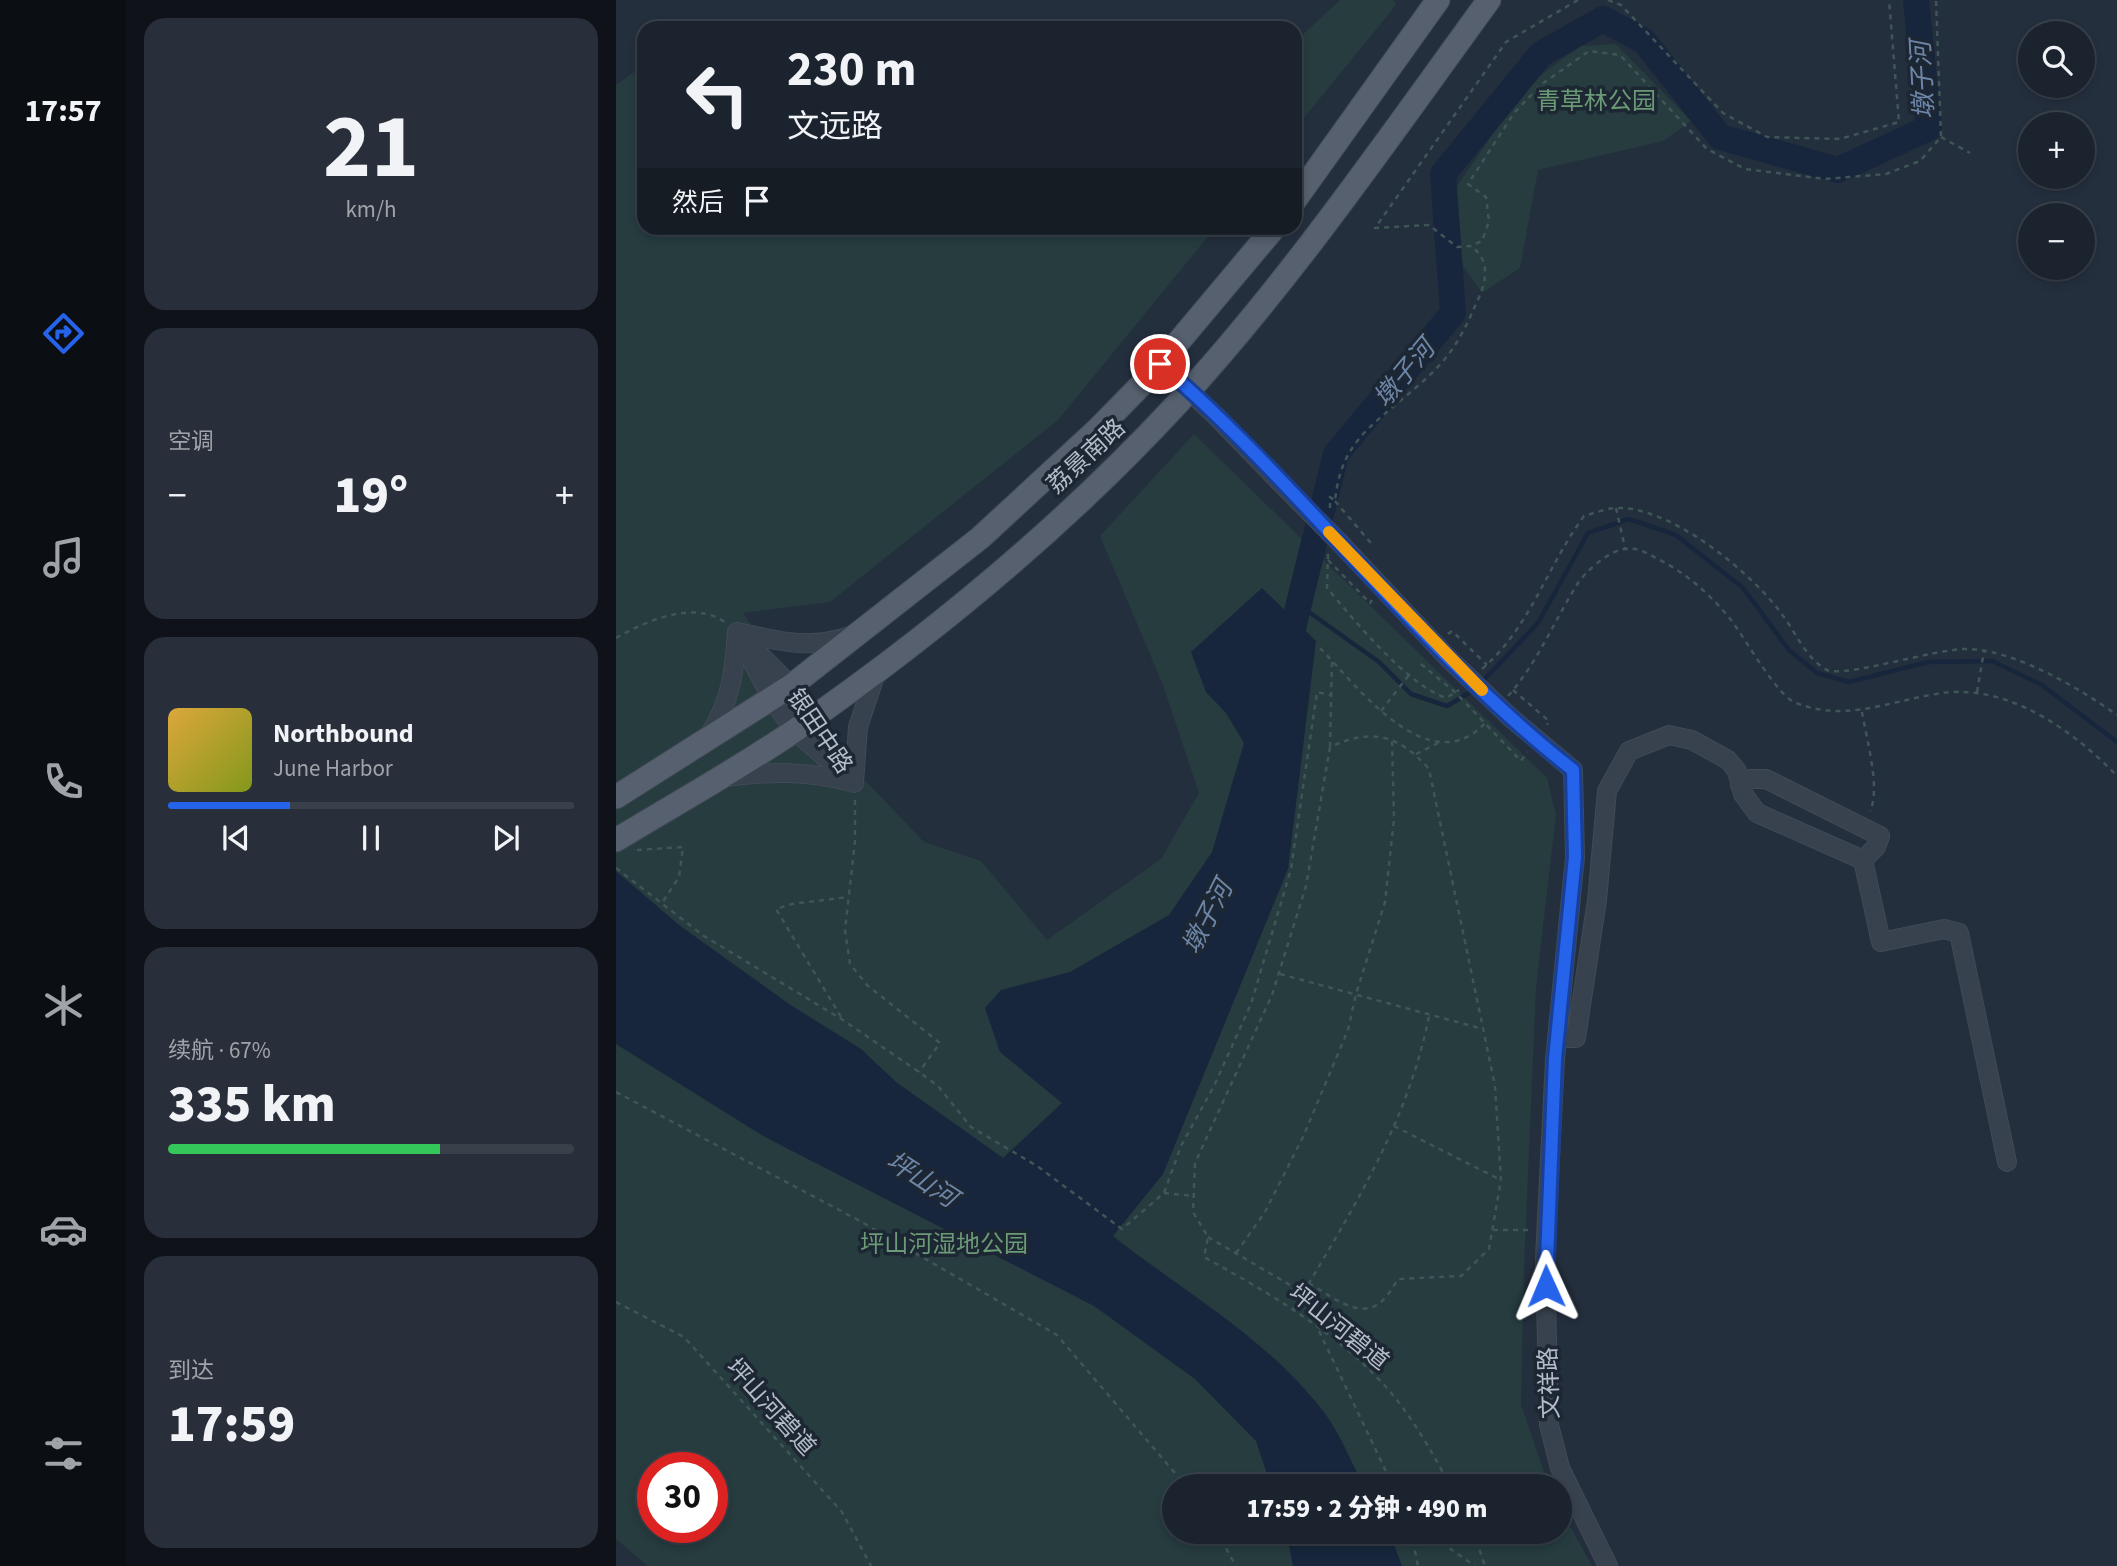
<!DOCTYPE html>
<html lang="zh">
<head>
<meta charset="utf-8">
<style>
  :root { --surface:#1b232e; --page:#282f3a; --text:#f1f3f6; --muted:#a0a4aa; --line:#39404a; --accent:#2563eb }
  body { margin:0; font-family:"Source Sans 3","Noto Sans SC",sans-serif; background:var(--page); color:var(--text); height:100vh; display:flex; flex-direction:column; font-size:26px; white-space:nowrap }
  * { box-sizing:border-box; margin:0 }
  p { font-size:23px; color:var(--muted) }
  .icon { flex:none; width:38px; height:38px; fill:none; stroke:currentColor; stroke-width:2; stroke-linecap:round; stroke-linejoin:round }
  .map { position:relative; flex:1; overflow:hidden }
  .side { display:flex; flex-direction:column; gap:18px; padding:18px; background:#0f1319; width:490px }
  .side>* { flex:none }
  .hud { position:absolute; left:21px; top:21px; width:665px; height:214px; border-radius:21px; box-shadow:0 4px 10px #0003,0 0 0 2px var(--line); background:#1b232e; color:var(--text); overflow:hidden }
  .fabs { position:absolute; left:1402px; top:21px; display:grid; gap:14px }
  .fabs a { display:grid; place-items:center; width:77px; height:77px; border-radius:50%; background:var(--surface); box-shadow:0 4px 10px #0003,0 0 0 2px var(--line); font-size:35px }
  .speed { position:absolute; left:21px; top:1452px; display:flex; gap:14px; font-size:35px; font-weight:700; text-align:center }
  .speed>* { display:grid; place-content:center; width:91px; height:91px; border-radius:50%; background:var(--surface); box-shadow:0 4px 10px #0003,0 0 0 2px var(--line); line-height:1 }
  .speed .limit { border:10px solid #d22; background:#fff; color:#111 }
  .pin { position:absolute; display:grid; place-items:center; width:60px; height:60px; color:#fff; margin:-30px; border:4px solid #fff; border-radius:50%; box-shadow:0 2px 7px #0007 }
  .me { position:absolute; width:77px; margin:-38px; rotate:359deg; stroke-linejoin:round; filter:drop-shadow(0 0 5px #0008) }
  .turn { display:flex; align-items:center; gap:24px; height:147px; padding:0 35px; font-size:32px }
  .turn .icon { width:91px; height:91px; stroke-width:2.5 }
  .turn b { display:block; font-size:49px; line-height:60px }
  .then { display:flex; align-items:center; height:66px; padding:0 35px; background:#0003; gap:14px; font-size:26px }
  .big { font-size:52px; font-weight:800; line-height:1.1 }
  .side .card { flex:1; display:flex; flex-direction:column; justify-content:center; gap:10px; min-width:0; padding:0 24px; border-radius:21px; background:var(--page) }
  .side .dial { align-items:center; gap:0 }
  .dial b { font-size:91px; line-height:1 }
  .song { display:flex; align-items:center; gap:21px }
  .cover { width:84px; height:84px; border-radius:10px; background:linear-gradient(135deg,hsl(40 70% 55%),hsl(70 70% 35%)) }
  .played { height:7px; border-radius:4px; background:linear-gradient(90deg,var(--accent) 30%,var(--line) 30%) }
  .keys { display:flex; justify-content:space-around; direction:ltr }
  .heat { display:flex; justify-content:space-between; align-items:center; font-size:38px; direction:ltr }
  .charge { height:10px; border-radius:5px; background:linear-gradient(90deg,#34c759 67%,var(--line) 0) }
  .trip { position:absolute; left:546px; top:1474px; width:410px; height:70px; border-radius:35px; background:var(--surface); box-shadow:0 4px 10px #0003,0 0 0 2px var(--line); font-weight:800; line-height:70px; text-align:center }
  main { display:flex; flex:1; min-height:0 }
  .dock { display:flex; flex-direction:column; width:126px; justify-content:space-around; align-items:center; background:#0b0e12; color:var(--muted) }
  .dock .icon { width:49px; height:49px }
  .dock .on { color:var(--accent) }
  .dock b { font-size:32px; color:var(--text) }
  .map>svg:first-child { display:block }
  .green { fill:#263c3f; fill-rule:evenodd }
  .water { fill:#17263c }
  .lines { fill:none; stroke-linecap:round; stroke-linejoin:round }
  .stream { stroke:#17263c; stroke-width:4.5 }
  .river { stroke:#17263c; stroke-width:26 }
  .minor-casing { stroke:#414a57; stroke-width:20 }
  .major-casing { stroke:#414a57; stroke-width:25 }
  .path { stroke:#3f5557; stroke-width:2.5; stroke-dasharray:5 5; stroke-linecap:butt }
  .minor { stroke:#38414e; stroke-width:18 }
  .major { stroke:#56606e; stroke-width:23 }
  .minor-bridge-casing { stroke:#414a57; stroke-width:20; stroke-linecap:butt }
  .minor-bridge { stroke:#38414e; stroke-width:18 }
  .route-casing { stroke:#184099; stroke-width:18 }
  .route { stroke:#2563eb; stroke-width:12 }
  .slow { stroke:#f59e0b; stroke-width:12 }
  .labels { text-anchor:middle; stroke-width:7; stroke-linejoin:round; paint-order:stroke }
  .park-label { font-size:24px; fill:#6b9a76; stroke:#1d2633 }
  .street-label { font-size:24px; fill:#b4bcc9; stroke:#1d2633 }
  .water-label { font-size:26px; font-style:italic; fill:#6d86a8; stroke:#1d2633 }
</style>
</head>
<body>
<main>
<nav class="dock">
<b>17:57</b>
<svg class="icon on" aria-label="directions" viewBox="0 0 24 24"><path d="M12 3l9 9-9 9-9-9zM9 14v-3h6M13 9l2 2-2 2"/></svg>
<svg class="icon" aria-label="music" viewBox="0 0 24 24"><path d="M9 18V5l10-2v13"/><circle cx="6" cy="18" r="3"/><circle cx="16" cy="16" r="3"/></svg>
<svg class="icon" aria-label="phone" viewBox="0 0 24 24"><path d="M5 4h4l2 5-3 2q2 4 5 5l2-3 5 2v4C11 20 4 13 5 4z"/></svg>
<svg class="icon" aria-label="climate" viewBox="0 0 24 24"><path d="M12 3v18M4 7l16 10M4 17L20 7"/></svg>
<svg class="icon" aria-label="car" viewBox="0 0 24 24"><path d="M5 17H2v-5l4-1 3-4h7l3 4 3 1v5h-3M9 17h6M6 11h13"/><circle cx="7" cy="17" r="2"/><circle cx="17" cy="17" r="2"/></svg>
<svg class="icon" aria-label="filters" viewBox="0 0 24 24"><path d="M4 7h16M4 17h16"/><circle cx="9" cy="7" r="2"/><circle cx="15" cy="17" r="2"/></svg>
</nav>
<section class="side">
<div class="card dial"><b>21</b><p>km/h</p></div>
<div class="card"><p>空调</p>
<div class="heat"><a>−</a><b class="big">19°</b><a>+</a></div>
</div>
<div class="card">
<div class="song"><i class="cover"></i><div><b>Northbound</b><p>June Harbor</p></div></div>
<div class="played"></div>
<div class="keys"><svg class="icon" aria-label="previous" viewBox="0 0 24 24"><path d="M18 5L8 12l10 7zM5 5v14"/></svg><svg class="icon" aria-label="pause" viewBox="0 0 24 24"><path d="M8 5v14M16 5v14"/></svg><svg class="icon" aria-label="next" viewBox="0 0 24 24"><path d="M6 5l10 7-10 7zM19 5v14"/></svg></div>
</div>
<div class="card"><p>续航 · 67%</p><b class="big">335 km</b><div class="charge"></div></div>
<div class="card"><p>到达</p><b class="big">17:59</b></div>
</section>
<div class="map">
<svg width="1501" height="1566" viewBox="0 0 1501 1566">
  <rect width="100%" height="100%" fill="#242f3e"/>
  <path class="green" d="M 724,0 L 777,0 L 780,5 L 679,129 L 679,42 Z
    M 1000,44 L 1075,121 L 1047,141 L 922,170 L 904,268 L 866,293 L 838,252 L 837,192 L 909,87 L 964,46 Z
    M 28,65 L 28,228 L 599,228 L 442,420 L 214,602 L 127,613 L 247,778 L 308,842 L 365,861 L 431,940 L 545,859 L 583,793 L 547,685 L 484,536 L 578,434 L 931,778 L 940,815 L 920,987 L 908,1268 L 905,1405 L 933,1486 L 558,1486 L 558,1531 L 943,1531 L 943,1506 L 976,1566 L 32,1566 L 0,1539 L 0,85 ZM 37,1468 L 96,1468 L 96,1528 L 37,1528 Z"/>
  <path class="water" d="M 646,588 L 700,641 L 672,869 L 547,1174 L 497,1236 C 568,1292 651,1338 707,1411 C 725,1434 734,1461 748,1486 L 655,1486 L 640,1441 L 579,1379 L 478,1306 L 149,1137 L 0,1044 L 0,871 L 63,925 L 173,1004 L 245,1049 L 280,1082 L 387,1158 L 446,1103 L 384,1052 L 369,1008 L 385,990 L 454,972 L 553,915 L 596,852 L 628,743 L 610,713 L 590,692 L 575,652 Z
    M 670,1531 L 773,1531 L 786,1566 L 677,1566 Z"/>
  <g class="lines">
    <path class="stream" d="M 683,605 L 763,662 L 795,694 L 831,706 L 858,690
      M 864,684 L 922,623 L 972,533 L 1013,519 L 1060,535 L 1127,588 L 1173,650 L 1201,673 L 1233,682 L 1312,662 L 1376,661 L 1426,685 L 1501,742"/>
    <path class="river" d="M 670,656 L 720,454 L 837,313 L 827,174 L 925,54 L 987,19 L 1028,41 L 1104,137 L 1222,170 L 1313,128 L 1300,0"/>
    <defs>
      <path id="minor" d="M 544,364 L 601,417 L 661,479
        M 725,544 L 832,658
        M 121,632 L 156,699 L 178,730 L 238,783
        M 121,632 C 164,641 191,650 234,636
        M 133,644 L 175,686 L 227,765
        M 894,717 L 957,770 L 959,857 L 939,1059 L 929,1258 L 933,1425 L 944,1468 L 992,1566
        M 92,738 C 115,700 118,675 121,632
        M 110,777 C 154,771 192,771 235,782
        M 238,783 L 242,727 L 261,670
        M 1124,785 L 1135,779 L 1150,779 L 1264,836 L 1260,847 L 1247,860
        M 941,1038 L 960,1038 L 981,900 L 991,791 L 1013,751 L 1053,735 L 1076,740 L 1112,760 L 1121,771 L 1127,794 L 1141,813 L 1247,860 L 1265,942 L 1328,929 L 1343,933 L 1391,1162"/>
      <path id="major" d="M 679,200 L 822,0
        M 0,797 L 175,686 L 364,538 L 481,430 L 533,377 L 658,228
        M 0,840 C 59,804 121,770 178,731 C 315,636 448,526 561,404 C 676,279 773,137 873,0"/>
    </defs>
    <use href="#minor" class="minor-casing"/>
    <use href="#major" class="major-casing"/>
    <path class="path" d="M 962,0 L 890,42 L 759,228 L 813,225 L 841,247 L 855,246 L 866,241 L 873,221 L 870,197 L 852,184 L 898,113 L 926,84 L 973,51 L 1004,55 L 1091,149 L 1129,169 L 1209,179 L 1270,174 L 1304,161 L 1325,137 L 1320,0
      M 992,0 L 1005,5 L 1107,113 L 1151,137 L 1224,139 L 1283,122 L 1273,0
      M 1325,137 L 1354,153
      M 719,501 L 754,542 L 751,547
      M 714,508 L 714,497 L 719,501 C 722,473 729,454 748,433 C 775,405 812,383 835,351 C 845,337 853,320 860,304 C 870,283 876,262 855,246
      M 1000,508 L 1009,548
      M 712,554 L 711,588 C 739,621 790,684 830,698 L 843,690
      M 712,560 L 754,603 L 756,600
      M 832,634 L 836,631 L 871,665
      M 0,638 C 30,621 78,599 110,623
      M 704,648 C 742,687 815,786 872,720
      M 805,664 L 840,693 L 905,761 L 911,752
      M 866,669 C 914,628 931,566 968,516 C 978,513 989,509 999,508 C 1053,505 1134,571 1165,613 C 1180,632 1189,658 1211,670 C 1229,678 1321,648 1352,649 C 1399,650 1463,688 1501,715
      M 897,690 L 933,721 L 931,725
      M 1361,692 L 1368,651
      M 892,696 C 922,662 938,621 962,583 C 970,571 993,551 1008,549 C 1022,547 1030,553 1042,559 C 1070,573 1095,595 1115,620 C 1129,638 1161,696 1180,703 C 1229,722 1271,702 1320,694 C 1388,681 1456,729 1501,776
      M 765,711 L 793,675
      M 1246,712 C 1250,737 1265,789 1254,811
      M 714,747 L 716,660
      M 800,754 L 822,743
      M 239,800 L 239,841 L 229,930 L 234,964 L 251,985 L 324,1043 L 303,1072
      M 21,850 L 67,847 L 63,877 L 46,903
      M 0,868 L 88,936 L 227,1020 L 303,1072 L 322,1086 L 355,1127 L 421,1166 L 506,1229 L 548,1193 L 565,1146 L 598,1086 L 635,1004 L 675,869 L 701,692 L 714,695
      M 664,974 L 867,1029
      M 225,1017 L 160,909 L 176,904 L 232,897
      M 0,1092 L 244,1221 L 441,1335 L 570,1486
      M 778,1126 L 885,1180
      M 548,1193 L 579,1196
      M 877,1230 L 915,1230
      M 592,1237 L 686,1292
      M 620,1253 L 649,1212 L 687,1137 L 732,1030 L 740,994 L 769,902 L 778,819 L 776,741
      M 693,1283 C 712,1294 743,1321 765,1302 C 772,1296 777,1287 782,1279 L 845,1276 L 873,1249 L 885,1180 L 879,1086 L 813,769 C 782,734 755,728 714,747 L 690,886 L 656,995 L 579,1163 L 577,1212 L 592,1237 L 588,1257 C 653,1293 719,1331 770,1387 C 795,1415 817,1453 834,1486
      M 0,1302 L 68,1337 L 226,1512 L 255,1566
      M 677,1310 C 732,1217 792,1124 813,1016
      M 703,1331 L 777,1486
      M 600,1531 L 620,1566
      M 795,1531 L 802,1566
      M 809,1531 L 859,1566
      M 857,1531 L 869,1566"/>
    <use href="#minor" class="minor"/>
    <use href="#major" class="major"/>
    <defs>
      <path id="minor-bridge" d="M 661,479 L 725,544
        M 832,658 L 894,717"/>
    </defs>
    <use href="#minor-bridge" class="minor-bridge-casing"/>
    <use href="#minor-bridge" class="minor-bridge"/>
  </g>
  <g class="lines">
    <defs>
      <path id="route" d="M 544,364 C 691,490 804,651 957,770 L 959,857 L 939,1059 L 930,1286"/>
    </defs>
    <use href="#route" class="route-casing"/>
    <use href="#route" class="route"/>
    <path class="slow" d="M 713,532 L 866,690"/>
  </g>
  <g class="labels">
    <g class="park-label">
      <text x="980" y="109">青草林公园</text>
      <text x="328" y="1252">坪山河湿地公园</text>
    </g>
    <g class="street-label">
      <text transform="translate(470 456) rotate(-43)" y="8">荔景南路</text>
      <text transform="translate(204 731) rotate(56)" y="8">银田中路</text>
      <text transform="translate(723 1327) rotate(39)" y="8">坪山河碧道</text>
      <text transform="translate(933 1383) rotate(-92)" y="8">文祥路</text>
      <text transform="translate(155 1407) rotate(48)" y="8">坪山河碧道</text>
    </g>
    <g class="water-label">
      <text transform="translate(1306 80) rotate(-93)" y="9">墩子河</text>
      <text transform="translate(788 373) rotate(-50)" y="9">墩子河</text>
      <text transform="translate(591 917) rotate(-63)" y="9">墩子河</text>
      <text transform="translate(306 1179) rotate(33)" y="9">坪山河</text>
    </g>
  </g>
</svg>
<div class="fabs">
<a><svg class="icon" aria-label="search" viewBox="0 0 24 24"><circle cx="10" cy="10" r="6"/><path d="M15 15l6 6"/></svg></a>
<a>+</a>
<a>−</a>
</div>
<div class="speed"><div class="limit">30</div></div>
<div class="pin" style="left:544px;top:364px;background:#d93025"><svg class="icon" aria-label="arrive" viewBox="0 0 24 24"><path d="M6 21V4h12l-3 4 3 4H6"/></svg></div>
<svg class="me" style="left:930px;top:1286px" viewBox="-20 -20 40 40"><path d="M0-17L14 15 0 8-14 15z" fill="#2563eb" stroke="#fff" stroke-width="4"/></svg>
<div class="trip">17:59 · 2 分钟 · 490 m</div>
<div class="hud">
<div class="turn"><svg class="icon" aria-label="left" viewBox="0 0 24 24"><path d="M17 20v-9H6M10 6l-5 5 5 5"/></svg><div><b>230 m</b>文远路</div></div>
<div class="then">然后<svg class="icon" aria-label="arrive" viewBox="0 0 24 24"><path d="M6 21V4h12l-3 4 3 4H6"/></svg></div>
</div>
</div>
</main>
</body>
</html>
